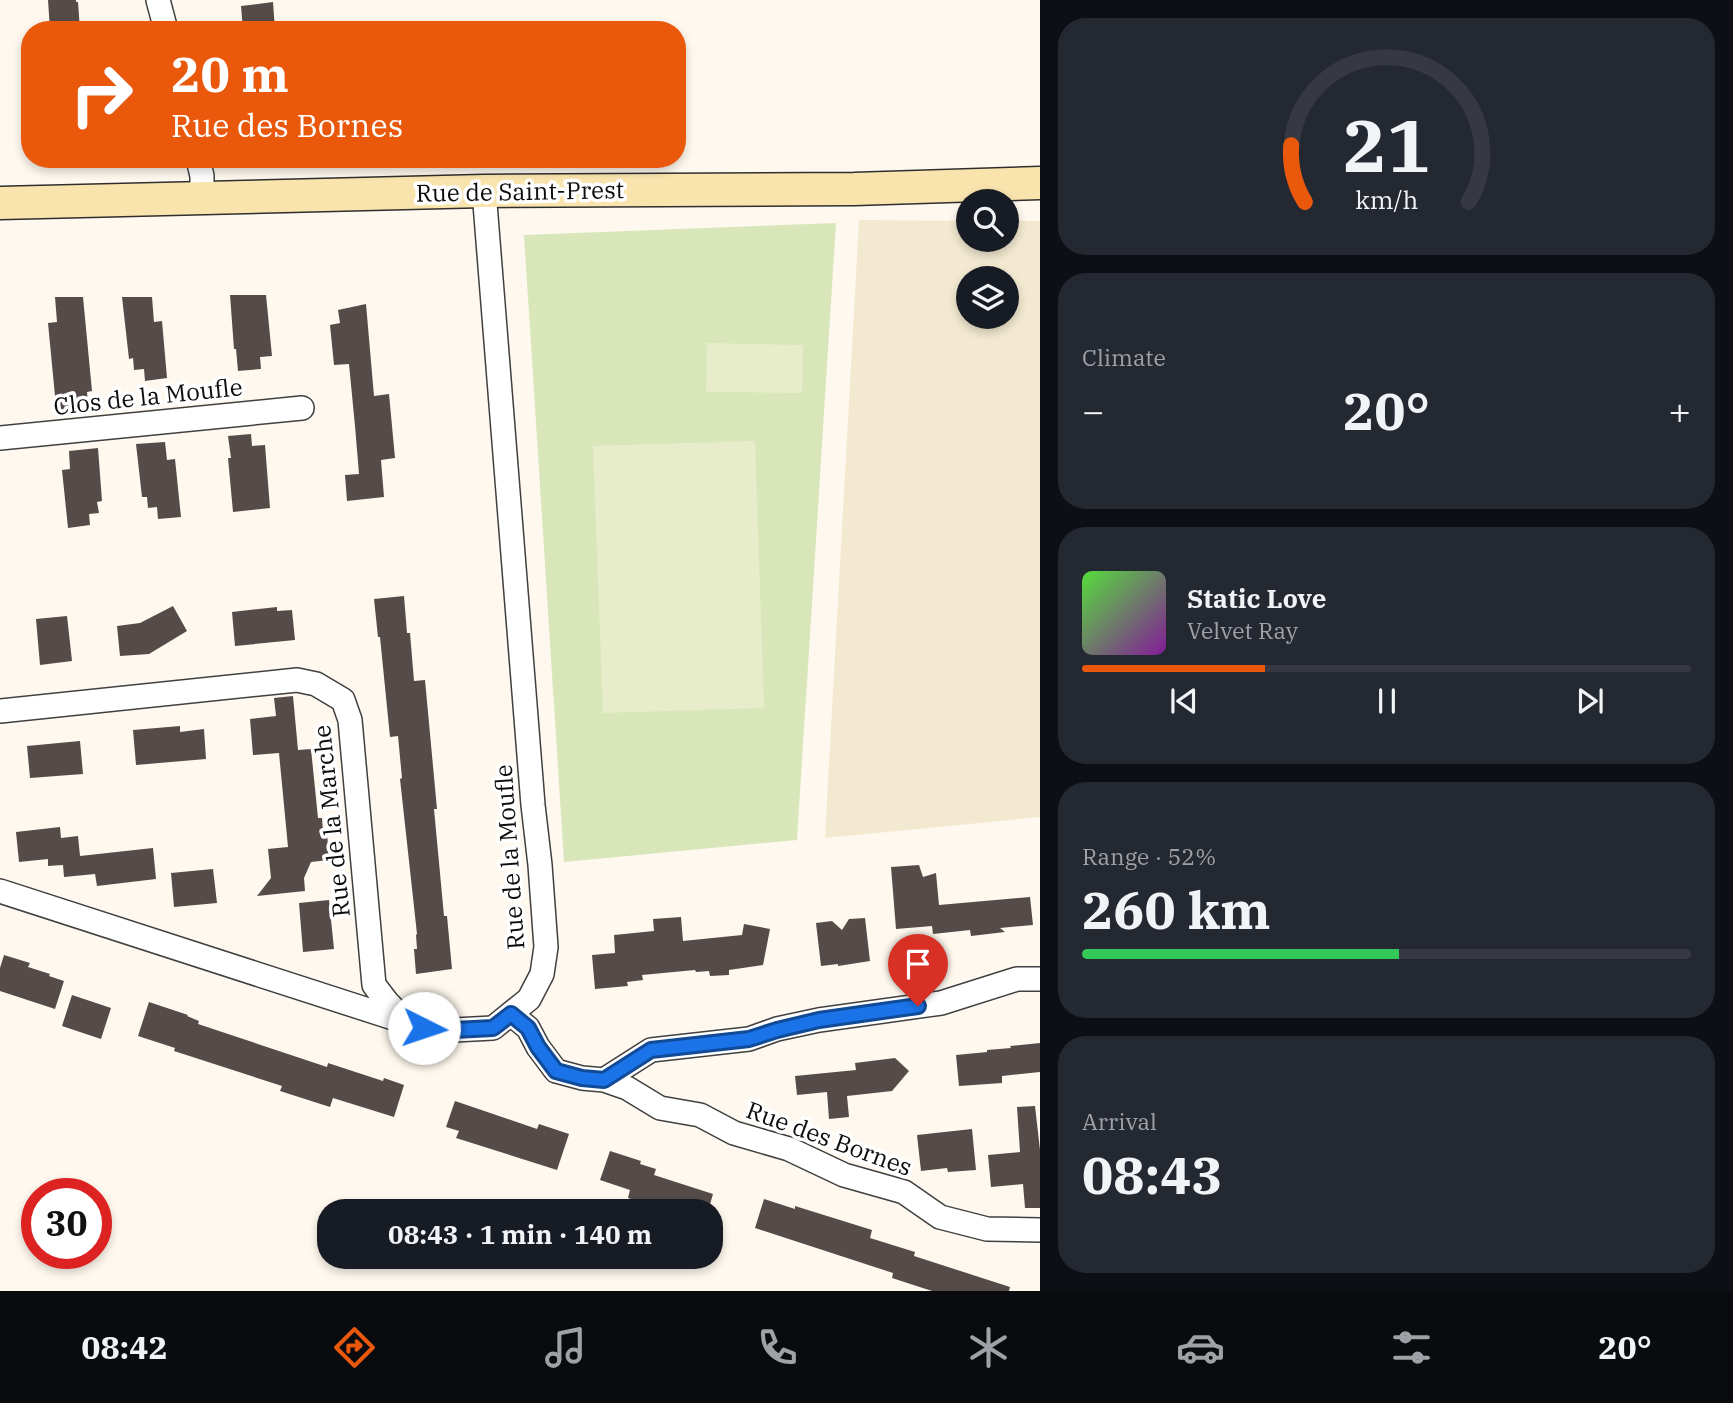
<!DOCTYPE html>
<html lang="en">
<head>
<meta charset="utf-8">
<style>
  :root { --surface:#171b24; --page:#242831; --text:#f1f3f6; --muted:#9ea1a6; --line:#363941; --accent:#ea580c }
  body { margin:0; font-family:"IBM Plex Serif",serif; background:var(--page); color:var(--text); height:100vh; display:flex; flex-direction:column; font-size:26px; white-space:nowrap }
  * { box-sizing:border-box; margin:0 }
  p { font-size:23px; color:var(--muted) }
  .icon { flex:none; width:38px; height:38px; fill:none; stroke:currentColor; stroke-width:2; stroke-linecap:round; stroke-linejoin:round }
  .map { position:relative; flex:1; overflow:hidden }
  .details { display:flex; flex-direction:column; gap:18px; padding:18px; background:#0d0f14; width:693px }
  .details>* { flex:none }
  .hud { position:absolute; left:21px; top:21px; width:665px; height:147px; border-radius:28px; box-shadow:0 4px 10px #0003; background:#ea580c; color:#fff; overflow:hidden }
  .controls { position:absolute; left:956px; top:189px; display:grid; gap:14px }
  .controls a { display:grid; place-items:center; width:63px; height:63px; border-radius:50%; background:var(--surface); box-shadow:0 4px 10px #0003; font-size:35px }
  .speed { position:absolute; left:21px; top:1178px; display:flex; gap:14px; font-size:35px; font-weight:700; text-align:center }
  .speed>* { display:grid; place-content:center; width:91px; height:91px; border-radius:50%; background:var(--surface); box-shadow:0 4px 10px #0003; line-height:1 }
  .speed .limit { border:10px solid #d22; background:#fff; color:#111 }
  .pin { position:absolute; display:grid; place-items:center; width:60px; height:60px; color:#fff; margin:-72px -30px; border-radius:50% 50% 50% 0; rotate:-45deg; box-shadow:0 0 7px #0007 }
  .pin .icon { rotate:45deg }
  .me { position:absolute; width:77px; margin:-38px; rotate:94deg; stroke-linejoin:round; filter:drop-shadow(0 0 5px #0008) }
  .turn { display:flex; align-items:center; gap:24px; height:147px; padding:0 35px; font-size:32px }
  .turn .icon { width:91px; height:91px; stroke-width:2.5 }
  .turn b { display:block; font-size:49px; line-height:60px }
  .big { font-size:52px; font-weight:800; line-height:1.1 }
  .details .card { flex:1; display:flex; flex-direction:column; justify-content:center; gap:10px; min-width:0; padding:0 24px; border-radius:28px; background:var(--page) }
  .details .dial { align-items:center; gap:0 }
  .dial svg { height:182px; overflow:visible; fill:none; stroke:var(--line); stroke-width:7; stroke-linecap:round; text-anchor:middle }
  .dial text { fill:var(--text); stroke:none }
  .song { display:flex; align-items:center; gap:21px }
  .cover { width:84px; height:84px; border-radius:10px; background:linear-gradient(135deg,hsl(110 70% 55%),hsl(290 70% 35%)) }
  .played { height:7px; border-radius:4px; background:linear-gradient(90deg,var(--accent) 30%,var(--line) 30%) }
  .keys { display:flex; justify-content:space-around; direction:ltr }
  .heat { display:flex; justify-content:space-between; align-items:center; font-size:38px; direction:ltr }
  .charge { height:10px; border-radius:5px; background:linear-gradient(90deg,#34c759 52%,var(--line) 0) }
  .trip { position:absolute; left:317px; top:1199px; width:406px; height:70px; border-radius:28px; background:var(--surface); box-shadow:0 4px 10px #0003; font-weight:800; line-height:70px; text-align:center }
  .tabs { display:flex; height:112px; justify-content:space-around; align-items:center; background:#090b0e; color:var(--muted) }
  .tabs .icon { width:49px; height:49px }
  .tabs .active { color:var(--accent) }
  .tabs b { font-size:32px; color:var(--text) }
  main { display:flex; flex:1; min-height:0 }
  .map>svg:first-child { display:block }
  .farmland { fill:#f2e9d0; fill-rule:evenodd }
  .green { fill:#d8e6ba }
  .pitch { fill:#e7edcb }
  .building { fill:#554c4a }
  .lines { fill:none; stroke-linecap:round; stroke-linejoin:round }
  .street-casing { stroke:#404040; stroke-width:26 }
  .secondary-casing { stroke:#2f2f2f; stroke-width:35 }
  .street { stroke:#fff; stroke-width:23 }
  .secondary { stroke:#f9e4ae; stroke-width:32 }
  .route-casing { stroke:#114b97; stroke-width:18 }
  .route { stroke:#1a73e8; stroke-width:12 }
  .labels { text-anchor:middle; stroke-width:7; stroke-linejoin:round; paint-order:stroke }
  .street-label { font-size:24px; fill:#0d0d0d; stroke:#fff }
</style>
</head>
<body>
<main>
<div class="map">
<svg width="1040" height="1291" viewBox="0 0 1040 1291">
  <rect width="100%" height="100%" fill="#fef8ee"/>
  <path class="farmland" d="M 859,220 L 968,221 L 968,240 L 1006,240 L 1006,221 L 1040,221 L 1040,817 L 825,838 ZM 968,278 L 1006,278 L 1006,317 L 968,317 Z"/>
  <path class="green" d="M 836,223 L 797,840 L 564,862 L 524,235 Z"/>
  <path class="pitch" d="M 707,343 L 803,345 L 802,393 L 706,392 Z
    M 755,441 L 764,708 L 603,713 L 593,446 Z"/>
  <path class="building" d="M 48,0 L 76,0 L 76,2 L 78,2 L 80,30 L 50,30 Z
    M 273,2 L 275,30 L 243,30 L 241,6 Z
    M 230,295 L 266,295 L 272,356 L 260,357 L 261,369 L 238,371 L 236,349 L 234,349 Z
    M 55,297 L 83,297 L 92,391 L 87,392 L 88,403 L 78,404 L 79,415 L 57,417 L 48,323 L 57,322 Z
    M 122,297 L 152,297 L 154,322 L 162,321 L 167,378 L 145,381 L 144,369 L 134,370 L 133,358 L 129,359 Z
    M 366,304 L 374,396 L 389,394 L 395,458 L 381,460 L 384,497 L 347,501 L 345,475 L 359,474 L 355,426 L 349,364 L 334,365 L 330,325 L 340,323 L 338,310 Z
    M 251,434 L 252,446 L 265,445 L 270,508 L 233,512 L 228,458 L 231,458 L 228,436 Z
    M 165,442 L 167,460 L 175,459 L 181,517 L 158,519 L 157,507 L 148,508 L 147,497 L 142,497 L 136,444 Z
    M 98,448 L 102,501 L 97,502 L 99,513 L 89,514 L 90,525 L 68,528 L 62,470 L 70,469 L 69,451 Z
    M 404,596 L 407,633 L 410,633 L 414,681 L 425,680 L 437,809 L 434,809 L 444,916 L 447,916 L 452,969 L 416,974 L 414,949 L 417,949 L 416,935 L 417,934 L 400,779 L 402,778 L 398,736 L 390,737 L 380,637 L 378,637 L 374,599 Z
    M 173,606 L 187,631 L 149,654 L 120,656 L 117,626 L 140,623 Z
    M 277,607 L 277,611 L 292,610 L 295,640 L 235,646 L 232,612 Z
    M 67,616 L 72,661 L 40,665 L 36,619 Z
    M 293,696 L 298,750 L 311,749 L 318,818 L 322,818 L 323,832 L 327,832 L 329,860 L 311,862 L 304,878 L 305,891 L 257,896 L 271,878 L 268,849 L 288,847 L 279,753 L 253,755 L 250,719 L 276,716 L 274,698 Z
    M 180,726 L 180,732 L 204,729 L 206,759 L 136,765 L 133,730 Z
    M 80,741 L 83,774 L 30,778 L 27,746 Z
    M 60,827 L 61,838 L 78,836 L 80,856 L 153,848 L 156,879 L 97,886 L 95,874 L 64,877 L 63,865 L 48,866 L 48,859 L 19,862 L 16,832 Z
    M 919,865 L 923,877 L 936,873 L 939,905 L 1030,897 L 1033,925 L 1000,928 L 1005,932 L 971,936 L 970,930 L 933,934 L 932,926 L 896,929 L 891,867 Z
    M 213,869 L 217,903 L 174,907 L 171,873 Z
    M 329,900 L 334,949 L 303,952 L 299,903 Z
    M 681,917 L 683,941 L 742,935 L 744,924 L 770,929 L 763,965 L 729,970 L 729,975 L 710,976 L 709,971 L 696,972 L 695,970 L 642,975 L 643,980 L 627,982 L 628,986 L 595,989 L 592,955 L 615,953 L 614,935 L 654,931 L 653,919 Z
    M 865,918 L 870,961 L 838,966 L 838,964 L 821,966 L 816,923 L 832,921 L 842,930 L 849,919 Z
    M 4,955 L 30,963 L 28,967 L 50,974 L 49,976 L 64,981 L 55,1009 L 0,991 L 0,968 Z
    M 72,995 L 111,1008 L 101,1039 L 62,1026 Z
    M 149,1002 L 188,1015 L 187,1016 L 199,1021 L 198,1024 L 327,1067 L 328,1063 L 383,1081 L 384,1078 L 404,1085 L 394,1117 L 333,1098 L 330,1107 L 280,1091 L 282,1086 L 174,1051 L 175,1048 L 138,1036 Z
    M 1040,1043 L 1040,1072 L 1002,1076 L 1002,1083 L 959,1086 L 956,1055 L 987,1052 L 987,1050 L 1011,1048 L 1010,1046 Z
    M 895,1058 L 909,1071 L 892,1091 L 847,1096 L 849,1117 L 829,1119 L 827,1092 L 797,1095 L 795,1076 L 856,1070 L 855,1063 Z
    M 455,1101 L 537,1129 L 539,1124 L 569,1134 L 557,1170 L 456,1138 L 459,1131 L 446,1127 Z
    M 1035,1106 L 1040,1150 L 1040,1208 L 1025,1208 L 1023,1184 L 991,1187 L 988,1155 L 1020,1152 L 1017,1107 Z
    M 972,1129 L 976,1170 L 948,1172 L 947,1168 L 921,1171 L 917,1135 Z
    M 610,1151 L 641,1161 L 640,1164 L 656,1169 L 654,1175 L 713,1194 L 708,1211 L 668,1211 L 628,1198 L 630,1190 L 600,1180 Z
    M 764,1199 L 795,1209 L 795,1206 L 872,1230 L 870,1238 L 915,1252 L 914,1256 L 1010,1287 L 1009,1291 L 932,1291 L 892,1278 L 893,1273 L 755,1228 Z"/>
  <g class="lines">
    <defs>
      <path id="street" d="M 158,0 L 166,30
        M 198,159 L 202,176 L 202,197
        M 0,438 L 302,408
        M 0,711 L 297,680 L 316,684 L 343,700 L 350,720 L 374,985 L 387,1002 L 404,1020
        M 0,891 L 424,1028 L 454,1030 L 493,1028 L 529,999 L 542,974 L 546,947 L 540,865 L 533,805 L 484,191
        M 511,1014 L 528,1028 L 538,1047 L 556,1071 L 582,1078 L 604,1080 L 627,1088 L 660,1108 L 700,1115 L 734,1133 L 789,1149 L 844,1175 L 904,1192 L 940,1217 L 987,1229 L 1040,1230
        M 604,1080 L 651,1050 L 749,1039 L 777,1029 L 819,1020 L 941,1003 L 1017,979 L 1040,979"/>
      <path id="secondary" d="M 0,203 L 484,191 L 854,189 L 1040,183"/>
    </defs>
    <use href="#street" class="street-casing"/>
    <use href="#secondary" class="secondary-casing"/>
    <use href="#street" class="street"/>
    <use href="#secondary" class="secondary"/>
  </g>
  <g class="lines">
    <defs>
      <path id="route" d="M 424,1028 L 454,1030 L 493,1028 L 511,1014 L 528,1028 L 538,1047 L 556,1071 L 582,1078 L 604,1080 L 651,1050 L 749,1039 L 777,1030 L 819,1020 L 918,1006"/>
    </defs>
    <use href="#route" class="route-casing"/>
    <use href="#route" class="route"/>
  </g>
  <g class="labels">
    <g class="street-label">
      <text transform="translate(520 192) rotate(-1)" y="8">Rue de Saint-Prest</text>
      <text transform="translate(148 397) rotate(-6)" y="8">Clos de la Moufle</text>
      <text transform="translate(332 821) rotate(-96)" y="8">Rue de la Marche</text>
      <text transform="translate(510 857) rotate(-94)" y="8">Rue de la Moufle</text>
      <text transform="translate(829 1139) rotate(20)" y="8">Rue des Bornes</text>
    </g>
  </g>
</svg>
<div class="controls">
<a><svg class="icon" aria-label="search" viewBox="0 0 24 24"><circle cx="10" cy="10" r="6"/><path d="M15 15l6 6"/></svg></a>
<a><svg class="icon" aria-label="layers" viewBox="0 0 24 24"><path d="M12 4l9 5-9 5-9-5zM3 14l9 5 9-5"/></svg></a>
</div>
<div class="speed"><div class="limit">30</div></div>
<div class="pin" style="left:918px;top:1006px;background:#d93025"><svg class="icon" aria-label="arrive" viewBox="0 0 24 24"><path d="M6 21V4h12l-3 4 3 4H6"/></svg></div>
<svg class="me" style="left:424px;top:1028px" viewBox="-20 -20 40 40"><circle r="19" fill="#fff"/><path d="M0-13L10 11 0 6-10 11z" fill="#1a73e8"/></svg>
<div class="trip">08:43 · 1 min · 140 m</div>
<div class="hud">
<div class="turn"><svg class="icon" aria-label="right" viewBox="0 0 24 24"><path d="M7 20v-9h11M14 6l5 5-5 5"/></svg><div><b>20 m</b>Rue des Bornes</div></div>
</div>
</div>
<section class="details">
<div class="card dial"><svg viewBox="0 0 100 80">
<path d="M14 69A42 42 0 1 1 86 69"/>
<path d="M14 69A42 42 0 0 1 8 44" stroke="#ea580c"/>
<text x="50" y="56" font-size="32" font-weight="700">21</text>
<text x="50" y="72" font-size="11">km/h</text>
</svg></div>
<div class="card"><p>Climate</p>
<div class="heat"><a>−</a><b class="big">20°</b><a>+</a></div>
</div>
<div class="card">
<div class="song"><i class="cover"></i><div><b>Static Love</b><p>Velvet Ray</p></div></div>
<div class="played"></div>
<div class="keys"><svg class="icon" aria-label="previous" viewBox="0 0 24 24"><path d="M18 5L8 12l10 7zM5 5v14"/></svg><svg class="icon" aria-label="pause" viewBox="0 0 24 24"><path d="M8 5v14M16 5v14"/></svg><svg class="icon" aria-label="next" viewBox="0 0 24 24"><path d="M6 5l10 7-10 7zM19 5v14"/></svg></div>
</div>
<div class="card"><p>Range · 52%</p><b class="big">260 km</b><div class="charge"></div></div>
<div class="card"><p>Arrival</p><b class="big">08:43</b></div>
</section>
</main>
<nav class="tabs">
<b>08:42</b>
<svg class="icon active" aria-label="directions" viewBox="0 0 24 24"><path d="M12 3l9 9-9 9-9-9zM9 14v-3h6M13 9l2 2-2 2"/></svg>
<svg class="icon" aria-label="music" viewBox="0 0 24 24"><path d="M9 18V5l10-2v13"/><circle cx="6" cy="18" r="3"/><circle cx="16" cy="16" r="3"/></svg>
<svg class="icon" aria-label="phone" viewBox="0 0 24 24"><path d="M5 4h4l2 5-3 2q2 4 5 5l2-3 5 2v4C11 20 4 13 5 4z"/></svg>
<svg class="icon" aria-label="climate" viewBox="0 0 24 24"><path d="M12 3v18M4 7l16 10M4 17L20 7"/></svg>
<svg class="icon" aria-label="car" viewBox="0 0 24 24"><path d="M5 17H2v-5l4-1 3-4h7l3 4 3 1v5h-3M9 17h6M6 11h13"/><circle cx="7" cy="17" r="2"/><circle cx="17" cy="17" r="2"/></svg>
<svg class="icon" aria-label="filters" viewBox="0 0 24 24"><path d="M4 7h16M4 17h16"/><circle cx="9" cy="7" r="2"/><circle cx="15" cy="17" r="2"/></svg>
<b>20°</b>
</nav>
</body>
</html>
